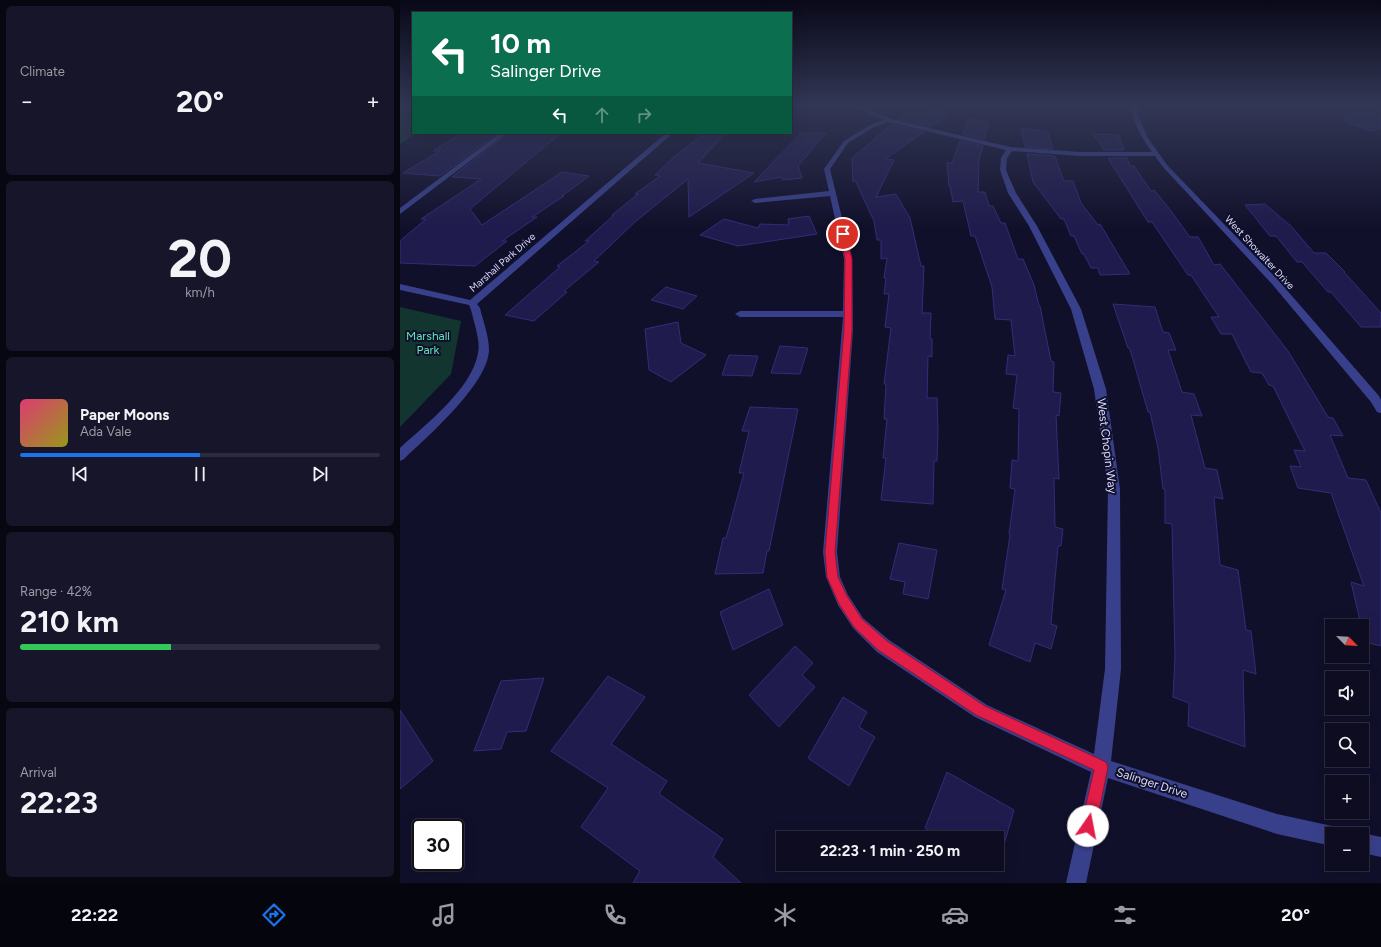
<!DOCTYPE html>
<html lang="en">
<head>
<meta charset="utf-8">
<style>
  :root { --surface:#0d0c20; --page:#161529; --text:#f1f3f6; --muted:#9a9ba5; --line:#2d2c3e; --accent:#1a73e8 }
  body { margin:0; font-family:Figtree,sans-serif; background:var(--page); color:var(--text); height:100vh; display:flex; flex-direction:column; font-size:15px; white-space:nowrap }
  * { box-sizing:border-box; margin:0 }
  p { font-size:13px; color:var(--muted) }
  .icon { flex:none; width:22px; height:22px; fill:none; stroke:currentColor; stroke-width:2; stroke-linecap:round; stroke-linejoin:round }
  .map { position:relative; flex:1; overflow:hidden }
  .sheet { display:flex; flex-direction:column; gap:6px; padding:6px; background:#070712; width:400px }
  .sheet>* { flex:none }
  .hud { position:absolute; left:12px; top:12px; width:380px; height:122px; border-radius:0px; box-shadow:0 4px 16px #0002,0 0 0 1px var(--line); background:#0b6e4f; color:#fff; overflow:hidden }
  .needle { width:26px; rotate:114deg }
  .fabs { position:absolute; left:925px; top:619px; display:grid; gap:8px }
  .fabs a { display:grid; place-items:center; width:44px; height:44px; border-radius:0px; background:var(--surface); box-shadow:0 4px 16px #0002,0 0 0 1px var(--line); font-size:20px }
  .speed { position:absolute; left:12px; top:819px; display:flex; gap:8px; font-size:20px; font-weight:700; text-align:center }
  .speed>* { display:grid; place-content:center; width:52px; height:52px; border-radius:50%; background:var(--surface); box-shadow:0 4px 16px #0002,0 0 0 1px var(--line); line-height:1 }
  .speed .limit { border:2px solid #111; border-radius:6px; background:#fff; color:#111 }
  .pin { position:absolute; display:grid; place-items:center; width:34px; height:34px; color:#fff; margin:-17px; border:2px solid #fff; border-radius:50%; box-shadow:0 1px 4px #0007 }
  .me { position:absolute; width:44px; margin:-22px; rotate:12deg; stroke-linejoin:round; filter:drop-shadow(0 0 3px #0008) }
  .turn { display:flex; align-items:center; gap:14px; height:84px; padding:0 12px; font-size:18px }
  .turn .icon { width:52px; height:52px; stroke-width:2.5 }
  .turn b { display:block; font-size:28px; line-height:34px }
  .lanes { display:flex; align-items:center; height:38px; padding:0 12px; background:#0003; justify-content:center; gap:20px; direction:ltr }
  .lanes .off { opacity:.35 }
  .big { font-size:30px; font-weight:700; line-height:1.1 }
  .sheet .tile { flex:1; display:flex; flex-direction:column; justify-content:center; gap:6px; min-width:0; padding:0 14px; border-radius:6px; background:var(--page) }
  .sheet .dial { align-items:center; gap:0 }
  .dial b { font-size:52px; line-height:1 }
  .song { display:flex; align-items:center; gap:12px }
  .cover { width:48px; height:48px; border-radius:6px; background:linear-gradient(135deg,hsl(340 70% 55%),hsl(60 70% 35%)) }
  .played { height:4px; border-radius:2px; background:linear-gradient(90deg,var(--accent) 50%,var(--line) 50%) }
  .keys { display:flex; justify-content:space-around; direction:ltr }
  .heat { display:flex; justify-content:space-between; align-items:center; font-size:22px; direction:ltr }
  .charge { height:6px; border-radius:3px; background:linear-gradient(90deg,#34c759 42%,var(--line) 0) }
  .trip { position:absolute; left:376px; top:831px; width:228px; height:40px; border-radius:0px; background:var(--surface); box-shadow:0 4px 16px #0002,0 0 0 1px var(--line); font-weight:700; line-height:40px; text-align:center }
  .tabs { display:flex; height:64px; justify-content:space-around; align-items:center; background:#05050d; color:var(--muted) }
  .tabs .icon { width:28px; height:28px }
  .tabs .active { color:var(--accent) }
  .tabs b { font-size:18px; color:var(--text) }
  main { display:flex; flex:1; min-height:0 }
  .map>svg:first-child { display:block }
  .green { fill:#133530 }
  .building { fill:#1f1b4d; stroke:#332c79 }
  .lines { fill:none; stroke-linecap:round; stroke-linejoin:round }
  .street { fill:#39408b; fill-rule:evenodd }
  .route { fill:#e11d48; stroke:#92132f }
  .labels { text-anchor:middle; stroke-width:4; stroke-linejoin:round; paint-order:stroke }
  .far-street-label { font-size:10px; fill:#dadaff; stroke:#11102b }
  .park-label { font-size:12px; fill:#60e5b4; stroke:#11102b }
  .street-label { font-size:12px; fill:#dadaff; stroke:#11102b }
</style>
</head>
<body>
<main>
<section class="sheet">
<div class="tile"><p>Climate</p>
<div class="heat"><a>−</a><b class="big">20°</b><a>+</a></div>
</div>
<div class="tile dial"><b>20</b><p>km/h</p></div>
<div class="tile">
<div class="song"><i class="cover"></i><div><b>Paper Moons</b><p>Ada Vale</p></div></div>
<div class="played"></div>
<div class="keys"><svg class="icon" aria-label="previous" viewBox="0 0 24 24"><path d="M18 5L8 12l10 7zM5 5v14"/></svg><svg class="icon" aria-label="pause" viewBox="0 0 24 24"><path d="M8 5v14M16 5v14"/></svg><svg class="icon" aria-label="next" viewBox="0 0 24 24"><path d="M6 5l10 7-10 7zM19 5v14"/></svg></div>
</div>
<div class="tile"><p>Range · 42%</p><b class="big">210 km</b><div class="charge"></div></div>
<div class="tile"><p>Arrival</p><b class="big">22:23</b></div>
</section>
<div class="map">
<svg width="981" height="883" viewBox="0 0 981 883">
  <rect width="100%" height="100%" fill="#11102b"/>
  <path class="green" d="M 0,105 L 13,105 L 13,133 L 17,133 L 0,144 Z
    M 0,307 L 61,321 L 51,374 L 0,427 Z"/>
  <path class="building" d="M 515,105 L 518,105 L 551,114 L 531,127 L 498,119 Z
    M 954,105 L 981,110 L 981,128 L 971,131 L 943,121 Z
    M 569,118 L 589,123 L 584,139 L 563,134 Z
    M 492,124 L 524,132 L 485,159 L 494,160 L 476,197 L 496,194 L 510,218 L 521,266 L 524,266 L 522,313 L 531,313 L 530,339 L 532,339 L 532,357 L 528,356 L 527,398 L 537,398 L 538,431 L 537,461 L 534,461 L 533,504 L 481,500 L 486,458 L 483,458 L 487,419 L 484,419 L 486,384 L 484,384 L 491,328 L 485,327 L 489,294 L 484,294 L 486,278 L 484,278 L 487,258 L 481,259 L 481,240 L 477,240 L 474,221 L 455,180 L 453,182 L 452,158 Z
    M 621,128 L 648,132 L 653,149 L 625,147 Z
    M 62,133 L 98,133 L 40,176 L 3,173 L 40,151 L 33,151 Z
    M 108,133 L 161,133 L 70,209 L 82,225 L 162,172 L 189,176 L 162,196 L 164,196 L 132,217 L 137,217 L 102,241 L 107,241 L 75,266 L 0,263 L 0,241 L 26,219 L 21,219 L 81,179 L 52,177 Z
    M 305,133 L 326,133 L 298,163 L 354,173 L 289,217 L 288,179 L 236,221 L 194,261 L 199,262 L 164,291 L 167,292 L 134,321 L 105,315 L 160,267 L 157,266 L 189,241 L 185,241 L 214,215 L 212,215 L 238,194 L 235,194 L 260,176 L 255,175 L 275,156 Z
    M 401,133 L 426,133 L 398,166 L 402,178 L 383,180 L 382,177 L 354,182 Z
    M 693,134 L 719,135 L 724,150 L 704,150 Z
    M 560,141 L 583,146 L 579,159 L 578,192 L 585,192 L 589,206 L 593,206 L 601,223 L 605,223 L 618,259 L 623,259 L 634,285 L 639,306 L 640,306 L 651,361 L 654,362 L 653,392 L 661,393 L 659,416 L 656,415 L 659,479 L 654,478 L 655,527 L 663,529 L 661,546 L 658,546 L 651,624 L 657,626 L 651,649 L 635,643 L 630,662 L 589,645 L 606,590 L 602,589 L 610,535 L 609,534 L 615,489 L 610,488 L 612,460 L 618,461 L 619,409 L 613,408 L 617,375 L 606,374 L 608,355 L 615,356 L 611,320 L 595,319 L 592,287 L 575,236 L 571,236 L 563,201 L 553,202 L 550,186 L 549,186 L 547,163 L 552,163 Z
    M 627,154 L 655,156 L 663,179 L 665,181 L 673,181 L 681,203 L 698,225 L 700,224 L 730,274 L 700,275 L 698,268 L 691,268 L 684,254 L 682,254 L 674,236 L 671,236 L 664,219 L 661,219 L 633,182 Z
    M 708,158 L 727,158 L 730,166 L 734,166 L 751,191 L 754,190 L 768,207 L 790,237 L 798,237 L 814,265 L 820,264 L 888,351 L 928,417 L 933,418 L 943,436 L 930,435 L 948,478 L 966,480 L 981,513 L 981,646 L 965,642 L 951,582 L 964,586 L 931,493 L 898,488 L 890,466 L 901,467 L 894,450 L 905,451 L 873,386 L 869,385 L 862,373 L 851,372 L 832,334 L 821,334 L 811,317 L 819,317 L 791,275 L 788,275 L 752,222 L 748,222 Z
    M 865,204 L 892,227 L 914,253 L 926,253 L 945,272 L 944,272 L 981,313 L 981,327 L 961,327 L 931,292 L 928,292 L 902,262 L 897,262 L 876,236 L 870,236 L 845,205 Z
    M 409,216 L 417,234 L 338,246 L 300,235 L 324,219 L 358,228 L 360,224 L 389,225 L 388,219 Z
    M 266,287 L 297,296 L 283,309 L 251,300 Z
    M 713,304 L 755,307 L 763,332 L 769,333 L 776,350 L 768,350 L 782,392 L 794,394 L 802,416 L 791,415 L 805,468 L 817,470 L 823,499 L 814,497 L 820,565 L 838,570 L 846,630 L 851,631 L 856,674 L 843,670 L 845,747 L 788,726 L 789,703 L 773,697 L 775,657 L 772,524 L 765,523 L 765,489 L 763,489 L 758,448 L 750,412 L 748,412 L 730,349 L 728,348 Z
    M 278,322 L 281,343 L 306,355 L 271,382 L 249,370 L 245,329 Z
    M 380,346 L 408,348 L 400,374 L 371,373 Z
    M 329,355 L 358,356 L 352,376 L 322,375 Z
    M 350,407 L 398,409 L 369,551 L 367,551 L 363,573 L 315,574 L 323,538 L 326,538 L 344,473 L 339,473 L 349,431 L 342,431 Z
    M 499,543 L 537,550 L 528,599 L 503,594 L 505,582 L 490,579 Z
    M 369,589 L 383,625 L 333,650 L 320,612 Z
    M 395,646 L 413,663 L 402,675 L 415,687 L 379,727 L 349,695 Z
    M 208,676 L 245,697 L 211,744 L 267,781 L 259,794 L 323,839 L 313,857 L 341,883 L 233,883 L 240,871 L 181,827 L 208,788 L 151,751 Z
    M 144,678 L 126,731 L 107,732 L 101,749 L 74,751 L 101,681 Z
    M 443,697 L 467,712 L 459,727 L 475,737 L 449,786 L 408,758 Z
    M 0,710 L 33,761 L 0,789 Z
    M 547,772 L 614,810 L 596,872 L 584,864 L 597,864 L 597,838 L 542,838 L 525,828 Z"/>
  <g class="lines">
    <path class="street" d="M 455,105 L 460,105 L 491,119 L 610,147 L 680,152 L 752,152 C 742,138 732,123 732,105 L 738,105 L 738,116 L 748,138 L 767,165 L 878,280 L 979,396 L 981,400 L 981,413 L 977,412 L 971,402 L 872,284 L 763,167 L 755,156 L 680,156 L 612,151 L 607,158 L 606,170 L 616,193 L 637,226 L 681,309 L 706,389 L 720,489 L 721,669 L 711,761 L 877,814 L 932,826 L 939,829 L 941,834 L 932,834 L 932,846 L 877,834 L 708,778 L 686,883 L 666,883 L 691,772 L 575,717 L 477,652 L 453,628 L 438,605 L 426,577 L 423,552 L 443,317 L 340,317 L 335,314 L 340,311 L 443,311 L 444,259 L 430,196 L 355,203 L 351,201 L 355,199 L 429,191 L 424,169 L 444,141 L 470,125 L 484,120 L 455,107 ZM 489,122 L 606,150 L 601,158 L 600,170 L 608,193 L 629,226 L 671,309 L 694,389 L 708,489 L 705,669 L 694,754 L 587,705 L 489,640 L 463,618 L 448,595 L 440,577 L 437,552 L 453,330 L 452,259 L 430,169 L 448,143 L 474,127 Z
      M 100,133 L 107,133 L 0,214 L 0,208 Z
      M 266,133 L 273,133 L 77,304 L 80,308 C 83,321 89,336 89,350 C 88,384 28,436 4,459 L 0,461 L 0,448 C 26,424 72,389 78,353 C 80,344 77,334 75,325 C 73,319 72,311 69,305 L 0,290 L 0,284 L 70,300 Z
      M 962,833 L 981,837 L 981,857 L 962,853 L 962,834 L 960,834 Z"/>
  </g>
  <linearGradient id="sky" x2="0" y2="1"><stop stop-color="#090918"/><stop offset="0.46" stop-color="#323755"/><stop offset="1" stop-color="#323755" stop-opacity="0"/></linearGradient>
  <rect width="981" height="229" fill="url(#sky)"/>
  <path class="route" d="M 443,232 L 446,234 L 452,259 L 452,330 L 435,552 L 438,577 L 447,596 L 462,619 L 487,641 L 585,706 L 706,762 L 708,767 L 696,826 L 693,831 L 688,833 L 683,831 L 681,826 L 694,770 L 576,715 L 478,650 L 454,627 L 439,604 L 427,577 L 425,552 L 444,330 L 445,259 L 440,234 Z"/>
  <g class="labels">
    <g class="far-street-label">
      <text transform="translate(860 252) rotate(47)" y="4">West Showalter Drive</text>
      <text transform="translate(102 262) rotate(-41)" y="4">Marshall Park Drive</text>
    </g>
    <g class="park-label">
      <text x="28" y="340">Marshall<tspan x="28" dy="14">Park</tspan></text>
    </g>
    <g class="street-label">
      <text transform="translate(707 446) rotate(83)" y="4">West Chopin Way</text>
      <text transform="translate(752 783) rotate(18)" y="4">Salinger Drive</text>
    </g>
  </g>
</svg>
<div class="fabs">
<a><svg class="needle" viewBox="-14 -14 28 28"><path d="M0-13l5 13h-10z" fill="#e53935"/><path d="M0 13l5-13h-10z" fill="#9a9ba5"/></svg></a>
<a><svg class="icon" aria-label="sound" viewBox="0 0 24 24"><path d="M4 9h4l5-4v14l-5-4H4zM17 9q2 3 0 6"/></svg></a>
<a><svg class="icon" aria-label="search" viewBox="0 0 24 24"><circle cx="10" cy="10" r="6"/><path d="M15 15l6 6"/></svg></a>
<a>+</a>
<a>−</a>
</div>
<div class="speed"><div class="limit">30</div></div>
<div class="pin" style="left:443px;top:234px;background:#d93025"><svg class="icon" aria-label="arrive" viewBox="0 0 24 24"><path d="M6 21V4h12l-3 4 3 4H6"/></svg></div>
<svg class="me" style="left:688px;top:826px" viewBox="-20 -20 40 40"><circle r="19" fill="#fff"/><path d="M0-13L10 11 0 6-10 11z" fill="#e11d48"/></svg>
<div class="trip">22:23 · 1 min · 250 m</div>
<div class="hud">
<div class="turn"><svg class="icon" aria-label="left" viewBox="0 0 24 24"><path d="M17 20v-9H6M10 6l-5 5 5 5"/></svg><div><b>10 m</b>Salinger Drive</div></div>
<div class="lanes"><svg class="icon" aria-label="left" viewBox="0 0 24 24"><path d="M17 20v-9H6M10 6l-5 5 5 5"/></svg><svg class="icon off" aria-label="ahead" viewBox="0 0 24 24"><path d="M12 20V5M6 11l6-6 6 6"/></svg><svg class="icon off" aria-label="right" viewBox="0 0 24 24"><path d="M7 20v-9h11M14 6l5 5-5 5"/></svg></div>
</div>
</div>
</main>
<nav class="tabs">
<b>22:22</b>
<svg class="icon active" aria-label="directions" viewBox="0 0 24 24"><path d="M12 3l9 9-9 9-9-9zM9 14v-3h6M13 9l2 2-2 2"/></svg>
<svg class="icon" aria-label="music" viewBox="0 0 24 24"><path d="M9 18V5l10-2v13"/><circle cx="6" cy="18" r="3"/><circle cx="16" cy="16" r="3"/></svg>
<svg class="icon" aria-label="phone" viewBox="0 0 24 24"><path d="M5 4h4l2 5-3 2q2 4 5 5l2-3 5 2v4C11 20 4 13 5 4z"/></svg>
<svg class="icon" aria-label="climate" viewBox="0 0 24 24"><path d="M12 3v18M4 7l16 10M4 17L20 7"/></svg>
<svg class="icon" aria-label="car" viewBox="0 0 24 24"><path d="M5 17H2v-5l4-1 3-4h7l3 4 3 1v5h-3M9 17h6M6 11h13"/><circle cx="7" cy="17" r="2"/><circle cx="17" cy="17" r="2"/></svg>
<svg class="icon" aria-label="filters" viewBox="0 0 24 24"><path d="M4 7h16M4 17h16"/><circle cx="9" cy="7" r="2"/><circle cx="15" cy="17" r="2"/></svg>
<b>20°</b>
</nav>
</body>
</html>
